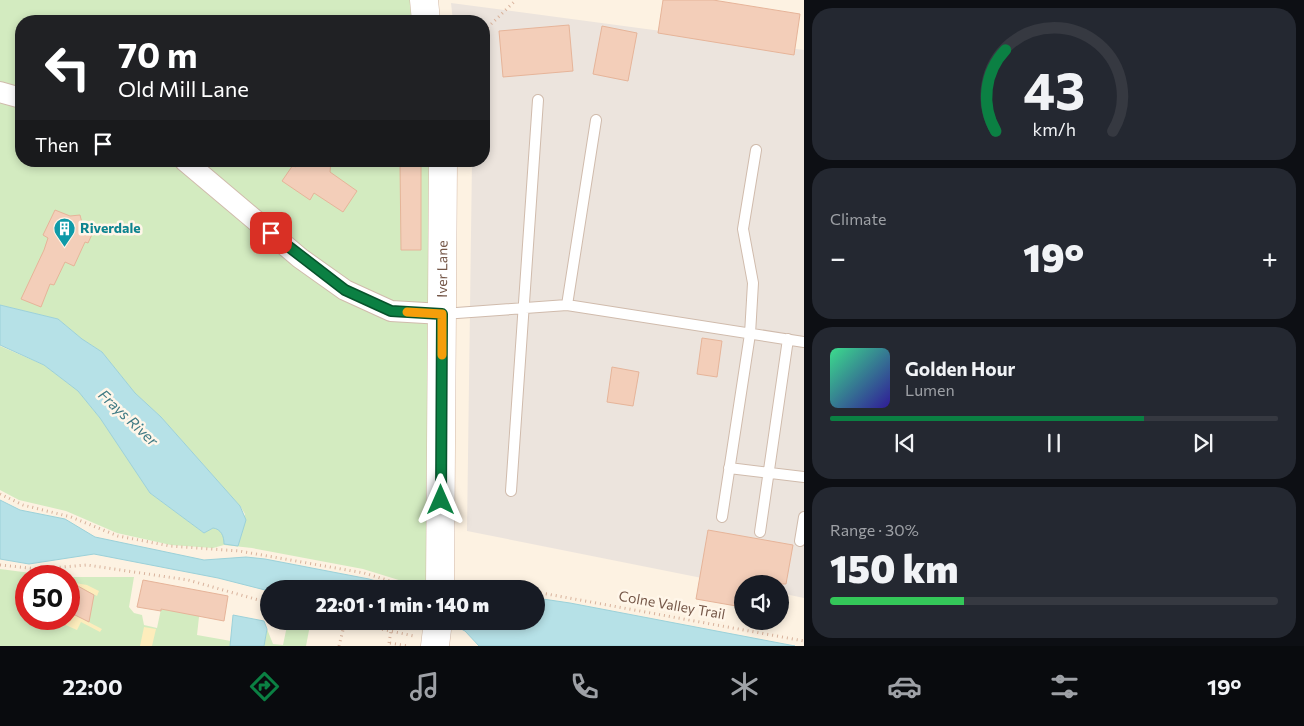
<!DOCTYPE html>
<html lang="en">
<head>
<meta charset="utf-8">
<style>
  :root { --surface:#171b24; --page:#242831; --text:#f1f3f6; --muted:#9ea1a6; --line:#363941; --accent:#0b8043 }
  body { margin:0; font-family:Commissioner,sans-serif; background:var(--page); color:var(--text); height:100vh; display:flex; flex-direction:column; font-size:19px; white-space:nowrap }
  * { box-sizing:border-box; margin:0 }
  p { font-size:16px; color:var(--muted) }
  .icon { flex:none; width:28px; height:28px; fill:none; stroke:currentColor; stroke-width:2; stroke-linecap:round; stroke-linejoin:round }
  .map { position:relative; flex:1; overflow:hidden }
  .sheet { display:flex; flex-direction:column; gap:8px; padding:8px; background:#0d0f14; width:500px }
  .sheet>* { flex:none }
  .hud { position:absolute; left:15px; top:15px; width:475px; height:152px; border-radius:20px; box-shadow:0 2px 8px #0003; background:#202124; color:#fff; overflow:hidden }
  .controls { position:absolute; left:734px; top:575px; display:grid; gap:10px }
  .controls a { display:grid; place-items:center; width:55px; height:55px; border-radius:50%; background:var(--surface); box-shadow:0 2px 8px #0003; font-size:25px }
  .speed { position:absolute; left:15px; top:565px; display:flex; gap:10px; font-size:25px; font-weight:700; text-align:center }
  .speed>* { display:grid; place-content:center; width:65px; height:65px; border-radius:50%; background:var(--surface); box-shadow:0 2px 8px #0003; line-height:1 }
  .speed .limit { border:8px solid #d22; background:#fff; color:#111 }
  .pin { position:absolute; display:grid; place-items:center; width:42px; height:42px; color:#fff; margin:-21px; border-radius:10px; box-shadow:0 2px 8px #0006 }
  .me { position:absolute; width:55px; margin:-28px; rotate:0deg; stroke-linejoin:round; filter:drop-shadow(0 0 4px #0008) }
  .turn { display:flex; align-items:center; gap:18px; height:105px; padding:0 20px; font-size:22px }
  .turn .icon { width:65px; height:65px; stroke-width:2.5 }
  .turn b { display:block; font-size:35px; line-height:42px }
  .then { display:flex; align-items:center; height:48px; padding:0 20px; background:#0003; gap:10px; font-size:19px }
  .big { font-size:38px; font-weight:800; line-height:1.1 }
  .sheet .card { flex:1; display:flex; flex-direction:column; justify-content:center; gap:8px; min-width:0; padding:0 18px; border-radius:20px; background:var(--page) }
  .sheet .dial { align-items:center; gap:0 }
  .dial svg { height:130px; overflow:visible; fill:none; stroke:var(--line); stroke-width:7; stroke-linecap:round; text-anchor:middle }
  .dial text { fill:var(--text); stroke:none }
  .song { display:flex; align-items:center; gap:15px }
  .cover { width:60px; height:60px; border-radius:8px; background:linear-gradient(135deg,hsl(150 70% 55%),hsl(250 70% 35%)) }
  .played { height:5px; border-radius:2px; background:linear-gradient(90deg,var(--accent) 70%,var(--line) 70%) }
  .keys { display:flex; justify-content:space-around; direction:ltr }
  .heat { display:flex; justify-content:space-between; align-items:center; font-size:28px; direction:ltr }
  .charge { height:8px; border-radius:4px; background:linear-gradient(90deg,#34c759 30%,var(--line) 0) }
  .trip { position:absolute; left:260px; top:580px; width:285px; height:50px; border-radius:25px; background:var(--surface); box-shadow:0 2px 8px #0003; font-weight:800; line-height:50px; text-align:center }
  .tab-bar { display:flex; height:80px; justify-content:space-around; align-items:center; background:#090b0e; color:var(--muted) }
  .tab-bar .icon { width:35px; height:35px }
  .tab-bar .on { color:var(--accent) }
  .tab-bar b { font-size:22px; color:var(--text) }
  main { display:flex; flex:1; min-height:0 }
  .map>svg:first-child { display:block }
  .industrial { fill:#ece4dd }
  .green { fill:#d3ebc0 }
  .sand { fill:#fdedbc }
  .water { fill:#b6e1e7; stroke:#9cd1d9 }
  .building { fill:#f3ceb9; stroke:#e6b499 }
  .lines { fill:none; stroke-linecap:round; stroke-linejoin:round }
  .service-casing { stroke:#d0bbac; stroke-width:12 }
  .minor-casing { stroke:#d0bbac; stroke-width:22 }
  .secondary-casing { stroke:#d4baa8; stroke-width:29 }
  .path { stroke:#d8b29c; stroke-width:3; stroke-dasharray:1 4; stroke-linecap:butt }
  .service { stroke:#fff; stroke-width:10 }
  .minor { stroke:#fff; stroke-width:20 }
  .secondary { stroke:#fff; stroke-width:28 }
  .route-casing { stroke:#07532c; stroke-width:12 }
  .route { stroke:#0b8043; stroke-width:9 }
  .slow { stroke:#f59e0b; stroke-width:9 }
  .labels { text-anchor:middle; stroke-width:5; stroke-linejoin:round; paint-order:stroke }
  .culture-label { font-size:14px; font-weight:bold; fill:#0d838f; stroke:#fff6e9; text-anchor:start }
  .street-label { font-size:14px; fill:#755748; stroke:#fff6e9 }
  .water-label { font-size:15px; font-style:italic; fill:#3e7983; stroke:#fff6e9 }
</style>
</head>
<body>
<main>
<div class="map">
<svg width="804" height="646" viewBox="0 0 804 646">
  <rect width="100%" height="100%" fill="#fdf2e2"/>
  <path class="industrial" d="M 451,3 L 804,50 L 804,598 L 780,593 L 780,584 L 742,584 L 742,586 L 467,531 L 472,161 L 484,161 L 484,21 L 453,21 Z"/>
  <path class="green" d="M 0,0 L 417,0 L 420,21 L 21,21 L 21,94 L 0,87 Z
    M 0,97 L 21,103 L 21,161 L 176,161 L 343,293 L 435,317 L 428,589 L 363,569 L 252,548 L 224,545 L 213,548 L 171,545 L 117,533 L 66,511 L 19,500 L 0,490 L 0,346 L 44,365 L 78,391 L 100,418 L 150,493 L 204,533 L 213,528 L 218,529 C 226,536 224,544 237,546 L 245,514 L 240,506 L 161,417 L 135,393 L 102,352 L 82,339 L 58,319 L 0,305 Z
    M 191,161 L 435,161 L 436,309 L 392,306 L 348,286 Z
    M 0,569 L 54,576 L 26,576 L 26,619 L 69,619 L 69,577 L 134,577 L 129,607 L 134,613 L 142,615 L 144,625 L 157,628 L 161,609 L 172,611 L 173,604 L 200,608 L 197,635 L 231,641 L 230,646 L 0,646 Z
    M 288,621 L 310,625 L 306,646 L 264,646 L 267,629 L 273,644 L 283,645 Z"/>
  <path class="sand" d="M 69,582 L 87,585 L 99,591 L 97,596 L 76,585 L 69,599 Z
    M 69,612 L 102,629 L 100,632 L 81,622 L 77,630 L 61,623 L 63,619 L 69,619 Z
    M 144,627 L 156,629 L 152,646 L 140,646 Z"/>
  <path class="water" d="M 0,305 L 58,319 L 82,339 L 102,352 L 135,393 L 161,417 L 240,506 L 246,520 L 238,546 L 224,544 C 224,536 221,529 213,528 L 204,533 L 150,493 L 100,418 L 78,391 L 44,365 L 0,345 Z
    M 0,500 L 20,510 L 65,519 L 95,537 L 204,560 L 246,557 L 265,559 L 369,579 L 403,589 L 269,589 L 269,591 L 218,578 L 94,554 L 29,564 L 0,559 Z
    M 536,598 L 570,603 L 795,646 L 479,646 L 465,631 L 446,621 L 536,621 Z
    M 233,615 L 264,621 L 267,629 L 264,646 L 230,646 Z"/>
  <path class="building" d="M 663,0 L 713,0 L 800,14 L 794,55 L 658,33 Z
    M 569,25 L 573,71 L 503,77 L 499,31 Z
    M 602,26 L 637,33 L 628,81 L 593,74 Z
    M 300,161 L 331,161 L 330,172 L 357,191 L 343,212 L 314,193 L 310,200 L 282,181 L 293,165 L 296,167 Z
    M 400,162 L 421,162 L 421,250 L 401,250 Z
    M 55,210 L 70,216 L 80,215 L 82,223 L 95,228 L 88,243 L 85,242 L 74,266 L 65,262 L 54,285 L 50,284 L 41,307 L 21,299 L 44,250 L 48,238 L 43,235 Z
    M 702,338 L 722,341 L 717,377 L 697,374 Z
    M 612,367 L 639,372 L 633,406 L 607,402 Z
    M 708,530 L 793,545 L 786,584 L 742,584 L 742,607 L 696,599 Z
    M 143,580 L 228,596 L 224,621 L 161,609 L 161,611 L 137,607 Z
    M 76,585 L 94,595 L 89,622 L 69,612 L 69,599 Z"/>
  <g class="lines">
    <defs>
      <path id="service" d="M 567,305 L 596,120
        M 443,314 L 567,305 L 804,342
        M 729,468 L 804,477
        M 511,491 L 538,100
        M 722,517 L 750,334 L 753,283 L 743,229 L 756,150
        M 760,532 L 788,339
        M 800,541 L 804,517"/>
      <path id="minor" d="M 0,92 L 21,98
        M 185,161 L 300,258 L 345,290 L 391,311 L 442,314"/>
      <g id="secondary">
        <path d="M 424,0 L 426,21"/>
        <path id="s1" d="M 440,589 L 443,161"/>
        <path d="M 435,646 L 438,621"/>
      </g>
    </defs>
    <use href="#service" class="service-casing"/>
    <use href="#minor" class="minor-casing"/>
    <use href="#secondary" class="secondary-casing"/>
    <path class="path" d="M 484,31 L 516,0
      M 0,494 L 23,505 L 71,517 L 118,536 L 170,546 L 239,551 L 279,558 L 364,573 L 416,589
      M 0,565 L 39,569 L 87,565 L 188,580 L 269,603
      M 461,585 L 515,589
      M 536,592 L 804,641
      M 343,621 L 414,636
      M 389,643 L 391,631
      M 390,643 L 408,646
      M 339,646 L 345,622"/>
    <use href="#service" class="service"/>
    <use href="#minor" class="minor"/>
    <use href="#secondary" class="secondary"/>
  </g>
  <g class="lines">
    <defs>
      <path id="route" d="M 271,233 L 345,290 L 391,311 L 442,314 L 441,500"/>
    </defs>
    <use href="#route" class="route-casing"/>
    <use href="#route" class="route"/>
    <path class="slow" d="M 407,312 L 442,314 L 442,355"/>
  </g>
  <defs>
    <symbol id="building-pin" viewBox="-11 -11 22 30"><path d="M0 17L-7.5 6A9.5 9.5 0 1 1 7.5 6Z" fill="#0f9aa8" stroke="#fff6e9"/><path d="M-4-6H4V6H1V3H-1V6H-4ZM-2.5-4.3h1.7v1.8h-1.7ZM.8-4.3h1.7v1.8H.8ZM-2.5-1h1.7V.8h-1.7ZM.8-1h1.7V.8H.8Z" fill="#fff"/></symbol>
  </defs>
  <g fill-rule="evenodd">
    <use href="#building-pin" x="52" y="216" width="25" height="34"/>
  </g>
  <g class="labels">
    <g class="culture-label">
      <text x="80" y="233">Riverdale</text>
    </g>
    <g class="street-label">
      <text dy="5" stroke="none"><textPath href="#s1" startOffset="320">Iver Lane</textPath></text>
      <text transform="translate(672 605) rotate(10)" y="5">Colne Valley Trail</text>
    </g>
    <g class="water-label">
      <text transform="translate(128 418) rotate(43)" y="5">Frays River</text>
    </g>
  </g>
</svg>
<div class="controls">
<a><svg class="icon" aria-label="sound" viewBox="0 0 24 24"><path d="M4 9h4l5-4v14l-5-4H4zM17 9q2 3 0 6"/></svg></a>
</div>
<div class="speed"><div class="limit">50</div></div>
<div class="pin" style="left:271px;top:233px;background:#d93025"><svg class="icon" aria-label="arrive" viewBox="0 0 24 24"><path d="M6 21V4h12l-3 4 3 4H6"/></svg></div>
<svg class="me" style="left:441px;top:500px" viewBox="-20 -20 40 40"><path d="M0-17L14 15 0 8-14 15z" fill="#0b8043" stroke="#fff" stroke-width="4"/></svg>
<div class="trip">22:01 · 1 min · 140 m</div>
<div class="hud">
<div class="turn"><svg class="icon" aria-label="left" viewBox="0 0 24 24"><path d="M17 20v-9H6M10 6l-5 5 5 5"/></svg><div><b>70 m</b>Old Mill Lane</div></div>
<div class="then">Then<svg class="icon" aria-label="arrive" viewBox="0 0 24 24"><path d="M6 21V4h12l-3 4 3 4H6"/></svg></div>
</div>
</div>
<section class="sheet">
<div class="card dial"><svg viewBox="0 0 100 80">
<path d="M14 69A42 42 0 1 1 86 69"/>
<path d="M14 69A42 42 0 0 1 20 19" stroke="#0b8043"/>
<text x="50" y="56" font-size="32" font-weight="700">43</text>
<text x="50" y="72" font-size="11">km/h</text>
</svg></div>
<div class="card"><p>Climate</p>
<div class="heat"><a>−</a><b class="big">19°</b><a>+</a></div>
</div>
<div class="card">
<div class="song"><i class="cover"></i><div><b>Golden Hour</b><p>Lumen</p></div></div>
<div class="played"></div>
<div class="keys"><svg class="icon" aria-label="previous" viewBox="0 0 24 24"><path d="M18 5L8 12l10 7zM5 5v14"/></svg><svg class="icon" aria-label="pause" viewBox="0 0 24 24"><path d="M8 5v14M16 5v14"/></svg><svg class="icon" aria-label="next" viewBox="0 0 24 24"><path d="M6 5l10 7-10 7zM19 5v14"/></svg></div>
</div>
<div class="card"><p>Range · 30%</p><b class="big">150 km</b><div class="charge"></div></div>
</section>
</main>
<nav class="tab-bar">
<b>22:00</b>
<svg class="icon on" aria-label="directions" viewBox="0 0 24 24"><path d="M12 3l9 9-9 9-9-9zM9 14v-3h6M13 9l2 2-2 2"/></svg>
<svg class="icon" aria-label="music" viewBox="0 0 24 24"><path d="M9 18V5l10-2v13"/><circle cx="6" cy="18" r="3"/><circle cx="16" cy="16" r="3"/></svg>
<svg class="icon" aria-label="phone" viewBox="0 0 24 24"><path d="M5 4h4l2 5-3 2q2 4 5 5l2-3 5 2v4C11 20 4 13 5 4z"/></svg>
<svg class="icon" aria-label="climate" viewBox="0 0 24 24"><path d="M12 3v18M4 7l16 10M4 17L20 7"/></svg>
<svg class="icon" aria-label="car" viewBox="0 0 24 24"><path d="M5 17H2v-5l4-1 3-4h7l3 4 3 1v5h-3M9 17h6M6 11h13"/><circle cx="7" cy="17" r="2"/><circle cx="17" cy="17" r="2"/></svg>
<svg class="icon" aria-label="filters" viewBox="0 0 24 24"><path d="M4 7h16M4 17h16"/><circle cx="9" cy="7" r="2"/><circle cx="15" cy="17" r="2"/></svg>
<b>19°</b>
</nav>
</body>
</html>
